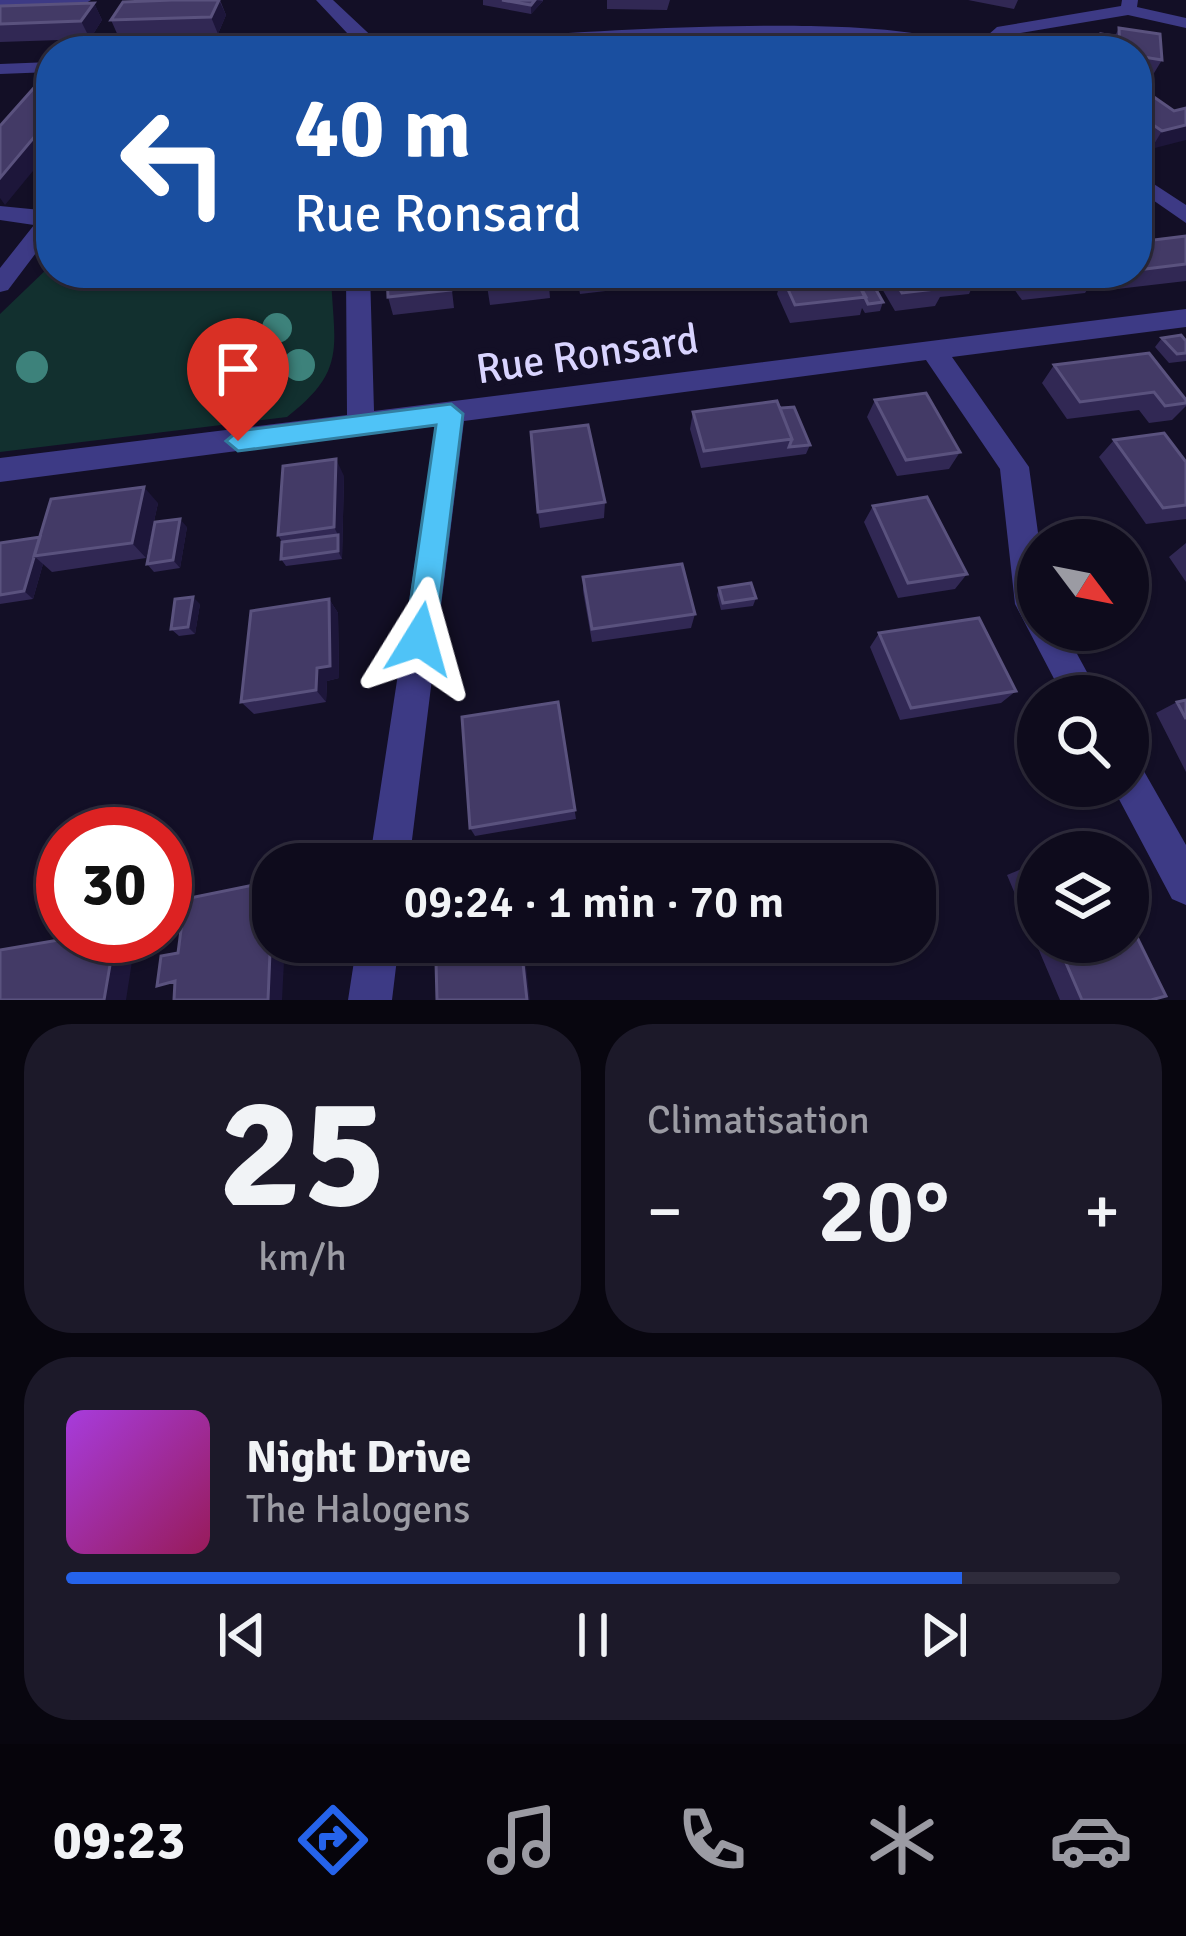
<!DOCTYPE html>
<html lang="fr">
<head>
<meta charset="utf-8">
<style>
  :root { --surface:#0e0b1c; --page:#1c1929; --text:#f1f3f6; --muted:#9b9ba3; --line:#2e2b3b; --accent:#2563eb }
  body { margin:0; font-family:Signika,sans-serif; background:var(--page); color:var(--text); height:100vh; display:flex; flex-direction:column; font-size:45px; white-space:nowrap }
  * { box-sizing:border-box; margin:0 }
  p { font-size:39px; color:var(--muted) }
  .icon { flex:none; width:66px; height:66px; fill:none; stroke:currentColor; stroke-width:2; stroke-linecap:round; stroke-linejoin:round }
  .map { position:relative; height:1000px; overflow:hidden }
  .details { display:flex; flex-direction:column; gap:24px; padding:24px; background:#08060f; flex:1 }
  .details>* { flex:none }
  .hud { position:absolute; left:36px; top:36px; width:1116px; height:252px; border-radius:48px; box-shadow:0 3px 9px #0004,0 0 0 3px var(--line); background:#1a4fa0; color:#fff; overflow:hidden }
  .needle { width:78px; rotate:122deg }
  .controls { position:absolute; left:1017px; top:519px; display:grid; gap:24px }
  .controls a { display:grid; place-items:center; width:132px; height:132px; border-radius:50%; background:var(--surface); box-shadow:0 3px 9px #0004,0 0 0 3px var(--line); font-size:60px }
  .speed { position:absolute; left:36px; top:807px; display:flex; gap:24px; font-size:60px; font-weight:700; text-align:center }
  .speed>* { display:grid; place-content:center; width:156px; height:156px; border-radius:50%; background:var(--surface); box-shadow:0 3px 9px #0004,0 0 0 3px var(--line); line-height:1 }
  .speed .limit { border:18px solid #d22; background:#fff; color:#111 }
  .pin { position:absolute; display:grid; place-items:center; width:102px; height:102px; color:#fff; margin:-123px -51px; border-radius:50% 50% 50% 0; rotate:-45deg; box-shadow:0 0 12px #0007 }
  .pin .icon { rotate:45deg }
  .me { position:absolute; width:132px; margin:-66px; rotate:8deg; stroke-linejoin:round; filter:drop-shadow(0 0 9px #0008) }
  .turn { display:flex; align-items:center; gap:42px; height:252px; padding:0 60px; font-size:54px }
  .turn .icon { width:156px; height:156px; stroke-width:2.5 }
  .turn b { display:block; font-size:84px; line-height:102px }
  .big { font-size:90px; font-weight:600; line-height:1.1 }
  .details .card { flex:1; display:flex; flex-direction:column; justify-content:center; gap:18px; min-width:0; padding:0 42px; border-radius:48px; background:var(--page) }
  .details .dial { align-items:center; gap:0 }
  .dial b { font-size:156px; line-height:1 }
  .song { display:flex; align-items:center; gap:36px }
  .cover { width:144px; height:144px; border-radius:18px; background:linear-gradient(135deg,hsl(280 70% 55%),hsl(330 70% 35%)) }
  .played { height:12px; border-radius:6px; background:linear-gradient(90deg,var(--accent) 85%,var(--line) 85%) }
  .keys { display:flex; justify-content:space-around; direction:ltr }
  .heat { display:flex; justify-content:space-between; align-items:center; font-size:66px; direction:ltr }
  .details .tiles { flex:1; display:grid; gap:24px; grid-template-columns:1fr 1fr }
  .card:last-child { grid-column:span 2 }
  .trip { position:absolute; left:252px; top:843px; width:684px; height:120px; border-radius:48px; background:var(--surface); box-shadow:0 3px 9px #0004,0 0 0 3px var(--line); font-weight:600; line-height:120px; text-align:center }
  .dock { display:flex; height:192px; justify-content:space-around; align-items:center; background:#06040b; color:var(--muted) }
  .dock .icon { width:84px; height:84px }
  .dock .current { color:var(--accent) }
  .dock b { font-size:54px; color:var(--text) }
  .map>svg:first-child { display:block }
  .green { fill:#12302f }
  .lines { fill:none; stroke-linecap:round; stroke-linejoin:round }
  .minor { fill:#3d3a85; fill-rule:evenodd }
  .tree { fill:#3d827b }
  .wall { fill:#312854 }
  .shaded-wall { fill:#1d163a }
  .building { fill:#433a66; stroke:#5a527e; stroke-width:3 }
  .route { fill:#4fc3f7; stroke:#337fa1; stroke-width:3 }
  .labels { text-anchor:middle; stroke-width:12; stroke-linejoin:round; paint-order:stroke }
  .street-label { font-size:42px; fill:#d9d4ff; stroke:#130f26 }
</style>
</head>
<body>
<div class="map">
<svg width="1186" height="1000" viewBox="0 0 1186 1000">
  <rect width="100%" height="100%" fill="#130f26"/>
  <path class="green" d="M 51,265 L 51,273 L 331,273 C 333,345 349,369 287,417 L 0,452 L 0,314 Z"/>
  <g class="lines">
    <path class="minor" d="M 0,0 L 91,0 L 83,5 L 0,8 Z
      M 316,0 L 333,0 L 381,45 C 484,40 904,1 970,51 L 812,34 L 477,51 L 364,51 Z
      M 1122,0 L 1138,0 L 1137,7 L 1186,18 L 1186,28 L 1128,15 L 1008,35 L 990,51 L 970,51 L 997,27 L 1121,6 Z
      M 51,62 L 51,72 L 0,74 L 0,64 Z
      M 1137,173 L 1186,205 L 1186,223 L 1137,189 Z
      M 0,206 L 51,211 L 51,233 L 8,290 L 0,292 L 0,268 L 34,225 L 0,220 Z
      M 346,273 L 370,273 L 374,411 L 1186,309 L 1186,327 L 952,357 L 1029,467 L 1039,540 L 1038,630 L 1064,630 L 1100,696 L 1063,696 L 1015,604 L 1000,469 L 926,360 L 464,421 L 409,864 L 369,864 L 436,425 L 0,482 L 0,458 L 347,415 Z
      M 1128,760 L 1141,766 L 1186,845 L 1186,905 L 1172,899 L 1112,786 L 1128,786 Z
      M 357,942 L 399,942 L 392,1000 L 348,1000 Z"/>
  </g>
  <g class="tree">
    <circle cx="277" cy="328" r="15"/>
    <circle cx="299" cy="365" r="16"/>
    <circle cx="256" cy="364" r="15"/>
    <circle cx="32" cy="367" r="16"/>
  </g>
  <path class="wall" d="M 172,0 L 220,0 L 226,15 L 218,34 L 119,38 L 111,20 Z
    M 483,0 L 543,0 L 543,1 L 531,14 L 483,5 Z
    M 607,0 L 670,0 L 667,10 L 607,9 Z
    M 968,0 L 1018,0 L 1014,9 Z
    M 94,3 L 102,20 L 90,39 L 0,42 L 0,6 Z
    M 1119,28 L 1162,60 L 1151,78 L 1137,76 L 1137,51 L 1096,51 L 1096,43 L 1101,34 L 1115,36 Z
    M 1137,98 L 1174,111 L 1186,108 L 1151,149 L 1137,139 Z
    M 1186,236 L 1186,281 L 1117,289 L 1103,273 L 1137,273 L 1137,242 Z
    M 450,273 L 454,308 L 393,315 L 388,297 Z
    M 485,273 L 548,273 L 550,298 L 490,305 Z
    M 576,273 L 641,273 L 640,287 L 580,294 Z
    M 667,273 L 733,273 L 732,277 L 671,284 Z
    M 786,273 L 853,273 L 856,278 L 883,302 L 880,311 L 865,313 L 862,308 L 860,315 L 790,323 L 777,294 L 782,276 Z
    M 875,273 L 976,273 L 978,275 L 969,294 L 940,297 L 935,306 L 895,311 L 874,275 Z
    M 1002,273 L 1096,273 L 1097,275 L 1085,293 L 1022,300 Z
    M 1162,338 L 1186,341 L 1186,361 L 1169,363 L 1155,347 Z
    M 1054,365 L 1186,400 L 1186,406 L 1172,420 L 1149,423 L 1139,410 L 1067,419 L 1042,383 Z
    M 875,400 L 960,452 L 949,469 L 897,476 L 867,417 Z
    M 780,408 L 810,445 L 806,454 L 701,468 L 690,429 L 693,412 Z
    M 1114,440 L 1186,462 L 1186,519 L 1146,524 L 1099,457 Z
    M 344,476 L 342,559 L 286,566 L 281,559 L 282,542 L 278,535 Z
    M 605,502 L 604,518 L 540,528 L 538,512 Z
    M 158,503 L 146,558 L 52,572 L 43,564 L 33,599 L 0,604 L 0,543 L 40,537 Z
    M 873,506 L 967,574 L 955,589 L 898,598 L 864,522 Z
    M 187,527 L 180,568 L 154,572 L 147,564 Z
    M 1186,543 L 1186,582 L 1169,557 Z
    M 583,577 L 695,614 L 691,628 L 592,642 L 583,591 Z
    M 719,588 L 756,598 L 753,606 L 721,610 L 717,595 Z
    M 329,599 L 338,613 L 339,678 L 327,681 L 326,702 L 254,714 L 241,702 Z
    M 200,604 L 195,634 L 179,636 L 171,629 Z
    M 879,633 L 1016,691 L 1001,703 L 900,720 L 870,647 Z
    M 1186,700 L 1186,772 L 1156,713 L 1177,702 Z
    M 558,702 L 576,819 L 475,836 L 470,828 Z
    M 1038,866 L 1038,942 L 1128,942 L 1151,1000 L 1060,1000 L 1007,875 L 1024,868 Z"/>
  <path class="shaded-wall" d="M 219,0 L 226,15 L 218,34 L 211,17 Z
    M 535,0 L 543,1 L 531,14 L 531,5 Z
    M 94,3 L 102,20 L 90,39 L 81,21 Z
    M 51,117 L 51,149 L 5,205 L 0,198 L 0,178 Z
    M 1186,125 L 1186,140 L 1151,149 L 1162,131 Z
    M 336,459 L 344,476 L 342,559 L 338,551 L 338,535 L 334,527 Z
    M 144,487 L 158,503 L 146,558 L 132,543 Z
    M 180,519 L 187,527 L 180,568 L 173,560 Z
    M 34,556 L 43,564 L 33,599 L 24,591 Z
    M 193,597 L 200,604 L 195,634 L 188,627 Z
    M 329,599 L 338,613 L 339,678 L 327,681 L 326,702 L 316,690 L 317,668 Z
    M 273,903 L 273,942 L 285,942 L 282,1000 L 268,1000 Z
    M 115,936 L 136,936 L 126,1000 L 104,1000 Z
    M 521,945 L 524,949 L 530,1000 L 527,1000 Z"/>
  <path class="building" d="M 172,0 L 219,0 L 211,17 L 111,20 L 123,2 Z
    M 502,0 L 535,0 L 531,5 Z
    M 94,3 L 81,21 L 0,24 L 0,6 Z
    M 1119,28 L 1160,34 L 1162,60 L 1137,56 L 1137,51 L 1120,51 Z
    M 1101,34 L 1115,36 L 1115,51 L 1101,51 Z
    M 764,38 L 771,51 L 711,51 L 706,42 Z
    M 913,42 L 920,51 L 842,51 L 839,47 Z
    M 40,81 L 51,81 L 51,117 L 0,178 L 0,126 Z
    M 1151,95 L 1174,111 L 1186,108 L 1186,125 L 1162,131 L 1137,114 L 1137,98 Z
    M 1186,236 L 1186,264 L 1137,270 L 1137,242 Z
    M 387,273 L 449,273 L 451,290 L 388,297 Z
    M 485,273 L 548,273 L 549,279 L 487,286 Z
    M 805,273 L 853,273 L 866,297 L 795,305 L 782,276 Z
    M 890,273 L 976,273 L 978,275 L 939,280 L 944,288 L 902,293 Z
    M 1026,273 L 1096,273 L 1097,275 L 1032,282 Z
    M 869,277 L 883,302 L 868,304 L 856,278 Z
    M 1181,335 L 1186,341 L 1186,353 L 1177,354 L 1162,338 Z
    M 1149,353 L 1186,400 L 1186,403 L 1165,406 L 1154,392 L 1080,402 L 1054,365 Z
    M 926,393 L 960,452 L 906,460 L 875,400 Z
    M 777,401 L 792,439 L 704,451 L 693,412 Z
    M 794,407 L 810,445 L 789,447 L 792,439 L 780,408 Z
    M 588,425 L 605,502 L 538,512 L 531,432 Z
    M 1164,433 L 1186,462 L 1186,505 L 1163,508 L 1114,440 Z
    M 336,459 L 334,527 L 278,535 L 283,466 Z
    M 144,487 L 132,543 L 34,556 L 51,499 Z
    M 927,497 L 967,574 L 908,583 L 873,506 Z
    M 180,519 L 173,560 L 147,564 L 155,522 Z
    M 338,535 L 338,551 L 281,559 L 282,542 Z
    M 40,537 L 24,591 L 0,595 L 0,543 Z
    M 682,564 L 695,614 L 592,629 L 583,577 Z
    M 751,583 L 756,598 L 723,603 L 719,588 Z
    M 193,597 L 188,627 L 171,629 L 175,599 Z
    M 329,599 L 330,666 L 317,668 L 316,690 L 241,702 L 251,611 Z
    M 979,618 L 1016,691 L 911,708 L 879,633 Z
    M 1186,700 L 1186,719 L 1177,702 Z
    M 558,702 L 575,810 L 470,828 L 462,717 Z
    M 1038,866 L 1038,900 L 1024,868 Z
    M 273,881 L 268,1000 L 174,1000 L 175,981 L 157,986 L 161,956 L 178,953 L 185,899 Z
    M 1128,919 L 1166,996 L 1151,1000 L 1082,1000 L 1057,942 L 1128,942 Z
    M 82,936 L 115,936 L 104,1000 L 0,1000 L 0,950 Z
    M 521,945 L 527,1000 L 437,1000 L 436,962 Z"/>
  <path class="route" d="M 451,404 L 463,414 L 435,639 L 431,649 L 420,653 L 409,649 L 405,639 L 436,425 L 238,451 L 226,441 L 238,431 Z"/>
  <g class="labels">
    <g class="street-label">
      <text transform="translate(587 353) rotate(-8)" y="15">Rue Ronsard</text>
    </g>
  </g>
</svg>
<div class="controls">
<a><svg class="needle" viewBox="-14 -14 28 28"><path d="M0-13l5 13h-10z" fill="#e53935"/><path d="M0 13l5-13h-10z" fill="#9b9ba3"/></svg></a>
<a><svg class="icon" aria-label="search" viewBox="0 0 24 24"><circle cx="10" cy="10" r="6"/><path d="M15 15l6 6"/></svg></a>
<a><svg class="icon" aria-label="layers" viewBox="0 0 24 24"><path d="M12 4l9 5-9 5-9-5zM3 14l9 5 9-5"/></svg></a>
</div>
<div class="speed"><div class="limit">30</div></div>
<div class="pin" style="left:238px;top:441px;background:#d93025"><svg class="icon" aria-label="arrive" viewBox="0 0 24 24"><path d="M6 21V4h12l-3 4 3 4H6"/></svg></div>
<svg class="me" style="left:420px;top:639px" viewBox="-20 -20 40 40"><path d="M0-17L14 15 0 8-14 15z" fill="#4fc3f7" stroke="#fff" stroke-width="4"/></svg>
<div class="trip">09:24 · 1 min · 70 m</div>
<div class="hud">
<div class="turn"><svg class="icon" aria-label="left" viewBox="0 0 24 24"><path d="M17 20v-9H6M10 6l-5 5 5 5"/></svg><div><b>40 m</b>Rue Ronsard</div></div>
</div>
</div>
<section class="details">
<div class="tiles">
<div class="card dial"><b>25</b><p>km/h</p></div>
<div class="card"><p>Climatisation</p>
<div class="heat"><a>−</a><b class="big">20°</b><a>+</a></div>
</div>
<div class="card">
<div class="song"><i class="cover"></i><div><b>Night Drive</b><p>The Halogens</p></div></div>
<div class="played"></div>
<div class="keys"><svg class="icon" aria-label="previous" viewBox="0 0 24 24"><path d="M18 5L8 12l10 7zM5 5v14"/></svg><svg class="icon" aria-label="pause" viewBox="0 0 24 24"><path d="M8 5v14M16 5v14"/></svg><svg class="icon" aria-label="next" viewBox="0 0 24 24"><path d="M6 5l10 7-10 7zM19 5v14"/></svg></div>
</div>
</div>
</section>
<nav class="dock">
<b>09:23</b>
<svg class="icon current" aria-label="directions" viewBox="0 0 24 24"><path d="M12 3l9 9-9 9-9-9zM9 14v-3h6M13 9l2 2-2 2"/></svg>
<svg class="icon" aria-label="music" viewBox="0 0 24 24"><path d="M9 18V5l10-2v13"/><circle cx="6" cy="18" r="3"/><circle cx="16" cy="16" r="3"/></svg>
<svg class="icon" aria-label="phone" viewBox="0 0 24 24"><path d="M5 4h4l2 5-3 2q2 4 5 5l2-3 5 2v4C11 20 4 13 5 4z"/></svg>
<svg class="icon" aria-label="climate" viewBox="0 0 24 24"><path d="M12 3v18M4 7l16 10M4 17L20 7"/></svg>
<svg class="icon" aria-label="car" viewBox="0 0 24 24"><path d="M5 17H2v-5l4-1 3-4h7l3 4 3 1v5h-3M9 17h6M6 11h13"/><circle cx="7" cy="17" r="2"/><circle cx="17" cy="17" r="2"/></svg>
</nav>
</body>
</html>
